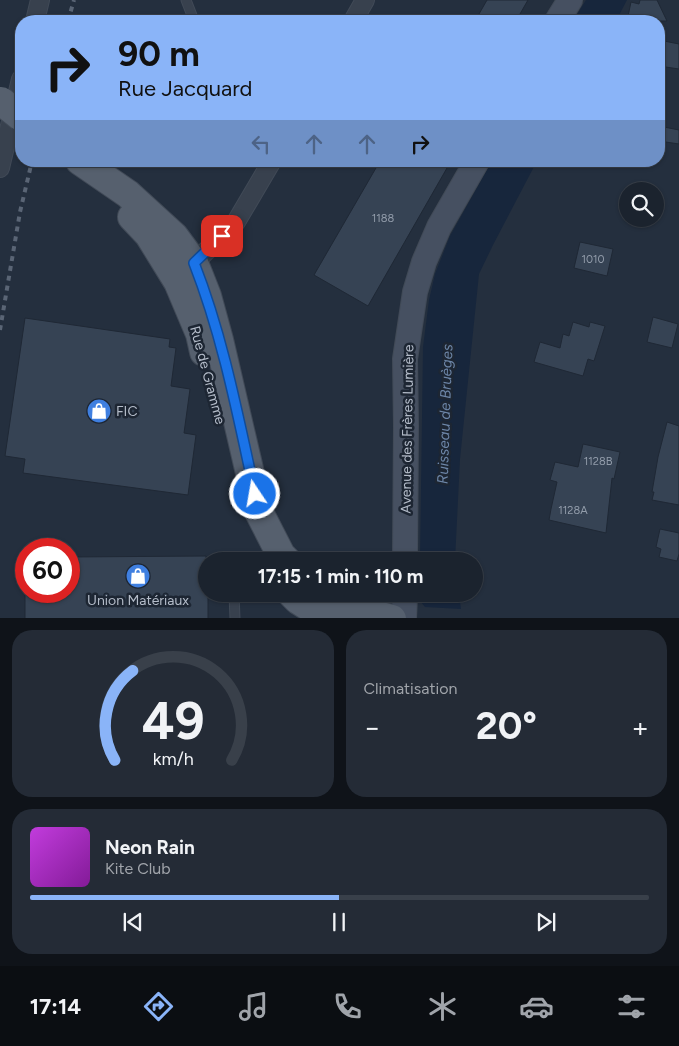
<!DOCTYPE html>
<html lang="fr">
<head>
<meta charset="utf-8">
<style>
  :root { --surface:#1b232e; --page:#242b36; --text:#f1f3f6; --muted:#a0a4aa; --line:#39404a; --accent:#8ab4f8 }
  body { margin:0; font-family:Figtree,sans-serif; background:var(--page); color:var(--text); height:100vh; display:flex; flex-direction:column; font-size:19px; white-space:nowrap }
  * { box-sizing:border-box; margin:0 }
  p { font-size:16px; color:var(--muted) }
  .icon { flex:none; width:28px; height:28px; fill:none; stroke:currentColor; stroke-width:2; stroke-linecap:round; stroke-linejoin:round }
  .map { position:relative; height:618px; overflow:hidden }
  .details { display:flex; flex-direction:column; gap:12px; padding:12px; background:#0f1319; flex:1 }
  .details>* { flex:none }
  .guide { position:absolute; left:15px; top:15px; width:650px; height:152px; border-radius:20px; box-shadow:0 1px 4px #0004,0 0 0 1px var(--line); background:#8ab4f8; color:#111; overflow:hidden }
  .controls { position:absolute; left:619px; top:182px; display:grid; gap:10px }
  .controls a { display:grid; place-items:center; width:45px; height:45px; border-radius:50%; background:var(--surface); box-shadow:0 1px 4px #0004,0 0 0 1px var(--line); font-size:25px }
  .speed { position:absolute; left:15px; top:538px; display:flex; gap:10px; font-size:25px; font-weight:700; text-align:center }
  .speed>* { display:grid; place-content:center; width:65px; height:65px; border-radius:50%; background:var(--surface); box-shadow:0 1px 4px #0004,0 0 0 1px var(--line); line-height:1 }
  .speed .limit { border:8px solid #d22; background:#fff; color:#111 }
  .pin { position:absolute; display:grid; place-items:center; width:42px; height:42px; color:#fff; margin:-21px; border-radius:10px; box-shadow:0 2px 8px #0006 }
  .me { position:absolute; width:55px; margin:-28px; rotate:348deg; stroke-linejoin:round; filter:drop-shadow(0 0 4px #0008) }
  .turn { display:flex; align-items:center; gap:18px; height:105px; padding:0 20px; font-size:22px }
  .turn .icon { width:65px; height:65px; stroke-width:2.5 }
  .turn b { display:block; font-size:35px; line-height:42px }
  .lanes { display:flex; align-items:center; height:48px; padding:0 20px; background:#0003; justify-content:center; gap:25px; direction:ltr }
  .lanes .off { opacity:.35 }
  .big { font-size:38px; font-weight:700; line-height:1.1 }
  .details .card { flex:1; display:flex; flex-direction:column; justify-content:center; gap:8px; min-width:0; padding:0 18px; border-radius:20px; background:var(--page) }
  .details .dial { align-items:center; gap:0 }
  .dial svg { height:130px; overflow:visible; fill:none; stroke:var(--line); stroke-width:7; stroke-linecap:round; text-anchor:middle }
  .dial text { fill:var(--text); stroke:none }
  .song { display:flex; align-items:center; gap:15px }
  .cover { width:60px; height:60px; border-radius:8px; background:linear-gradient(135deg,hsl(290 70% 55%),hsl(290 70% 35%)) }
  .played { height:5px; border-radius:2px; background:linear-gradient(90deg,var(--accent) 50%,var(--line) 50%) }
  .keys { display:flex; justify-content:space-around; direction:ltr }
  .heat { display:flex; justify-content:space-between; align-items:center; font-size:28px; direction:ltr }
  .details .tiles { flex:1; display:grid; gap:12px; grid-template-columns:1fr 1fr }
  .card:last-child { grid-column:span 2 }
  .trip { position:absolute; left:198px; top:552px; width:285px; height:50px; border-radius:25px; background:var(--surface); box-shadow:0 1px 4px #0004,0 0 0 1px var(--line); font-weight:700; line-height:50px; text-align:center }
  .tab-bar { display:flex; height:80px; justify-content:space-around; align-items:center; background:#0b0e12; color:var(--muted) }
  .tab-bar .icon { width:35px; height:35px }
  .tab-bar .selected { color:var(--accent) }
  .tab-bar b { font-size:22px; color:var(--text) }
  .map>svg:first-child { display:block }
  .water { fill:#17263c }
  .building { fill:#364354; stroke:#1f2835 }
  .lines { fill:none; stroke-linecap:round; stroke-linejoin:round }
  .lane-casing { stroke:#414a57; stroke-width:11 }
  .street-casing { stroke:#414a57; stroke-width:20 }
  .secondary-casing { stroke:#414a57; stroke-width:26 }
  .primary-casing { stroke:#414a57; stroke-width:30 }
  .lane { stroke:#38414e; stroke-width:9 }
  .street { stroke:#38414e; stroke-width:18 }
  .secondary { stroke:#465061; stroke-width:24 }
  .primary { stroke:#56606e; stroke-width:28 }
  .rail { stroke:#5a6575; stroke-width:4; stroke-dasharray:5 5; stroke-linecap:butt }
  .primary-bridge-casing { stroke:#414a57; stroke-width:30; stroke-linecap:butt }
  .primary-bridge { stroke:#56606e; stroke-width:28 }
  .route-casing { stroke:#114b97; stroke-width:12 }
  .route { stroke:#1a73e8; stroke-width:9 }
  .labels { text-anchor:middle; stroke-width:5; stroke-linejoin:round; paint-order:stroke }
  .number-label { font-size:11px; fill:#929caa }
  .street-label { font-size:14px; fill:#b4bcc9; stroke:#1d2633 }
  .poi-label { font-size:14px; fill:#b4bcc9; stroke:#1d2633; text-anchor:start }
  .water-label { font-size:15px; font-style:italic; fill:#6d86a8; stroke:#1d2633 }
</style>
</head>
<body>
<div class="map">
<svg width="679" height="619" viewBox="0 0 679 619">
  <rect width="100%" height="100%" fill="#242f3e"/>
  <path class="water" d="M 586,0 L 627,0 L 616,21 L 573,21 Z
    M 492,161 L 537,161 L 493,245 L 479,274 L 460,459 L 455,561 L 420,561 L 423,347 L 429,300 L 435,274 L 450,236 Z
    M 420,594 L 459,594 L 461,609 L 425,607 L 420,601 Z"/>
  <path class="building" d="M 487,0 L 528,0 L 516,21 L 475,21 Z
    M 640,0 L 657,0 L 667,21 L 627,21 L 631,2 L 639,4 Z
    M 659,40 L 679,44 L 679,69 L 659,66 Z
    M 659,126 L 679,130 L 679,144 L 659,141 Z
    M 380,161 L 451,161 L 368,306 L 314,275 Z
    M 580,242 L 613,249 L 607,276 L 574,268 Z
    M 653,317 L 678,324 L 672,348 L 647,342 Z
    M 25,318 L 170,339 L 169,347 L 176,348 L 171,386 L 190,389 L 184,433 L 196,435 L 188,495 L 23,473 L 25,459 L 5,456 Z
    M 573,322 L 589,327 L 590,322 L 605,326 L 594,361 L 588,359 L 583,376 L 534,362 L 540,342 L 560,348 L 563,334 L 569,336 Z
    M 667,422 L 679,426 L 679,505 L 652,500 L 654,492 L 652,492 L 658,457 Z
    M 583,444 L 620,452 L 614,479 L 612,478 L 606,533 L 549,520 L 551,509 L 557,482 L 550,480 L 555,462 L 578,467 Z
    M 660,529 L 679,533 L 679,554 L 677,561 L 659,557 L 661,549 L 656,547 Z
    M 206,556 L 206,594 L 208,594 L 208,619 L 25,619 L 25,591 L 69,591 L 69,557 Z"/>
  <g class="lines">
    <defs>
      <path id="lane" d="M 186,0 L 193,18 L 198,21
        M 234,594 L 235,619"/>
      <path id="street" d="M 35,21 L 40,0
        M 353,21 L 365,0
        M 0,168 L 21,79
        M 194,263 L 236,222 L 272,161"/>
      <path id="secondary" d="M 557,21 L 570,0
        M 405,561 L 406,426 L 405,359 L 415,292 L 424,262 L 439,227 L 477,161
        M 404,619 L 405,594"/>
      <path id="primary" d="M 80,161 L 128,194 L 174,236 L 194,263 L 207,296 L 219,340 L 259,512 L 281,555 L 287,561
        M 132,217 L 149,235 L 178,282 L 200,334 L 204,352
        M 292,594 L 298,600 L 328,619
        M 322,594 L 336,603 L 362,611 L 392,619"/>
    </defs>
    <use href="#lane" class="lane-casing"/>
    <use href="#street" class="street-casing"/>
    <use href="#secondary" class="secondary-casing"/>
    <use href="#primary" class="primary-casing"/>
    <use href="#lane" class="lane"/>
    <use href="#street" class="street"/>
    <use href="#secondary" class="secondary"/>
    <use href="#primary" class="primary"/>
    <path class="rail" d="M 68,21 L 74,0
      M 0,330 L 20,212 L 32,161"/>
    <defs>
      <path id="primary-bridge" d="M 1,101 L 21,117"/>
    </defs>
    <use href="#primary-bridge" class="primary-bridge-casing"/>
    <use href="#primary-bridge" class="primary-bridge"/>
  </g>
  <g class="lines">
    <defs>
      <path id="route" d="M 222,236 L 194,263 C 223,337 238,416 255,494"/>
    </defs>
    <use href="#route" class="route-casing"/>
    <use href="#route" class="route"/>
  </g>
  <defs>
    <symbol id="shop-disc" viewBox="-11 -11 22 22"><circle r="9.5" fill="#3f7fe0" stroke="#1d2633"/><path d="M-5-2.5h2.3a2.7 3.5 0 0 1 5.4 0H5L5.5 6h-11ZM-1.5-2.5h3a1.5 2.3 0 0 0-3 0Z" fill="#fff"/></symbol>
  </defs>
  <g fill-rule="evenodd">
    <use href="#shop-disc" x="85" y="397" width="28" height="28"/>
    <use href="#shop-disc" x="124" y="562" width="28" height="28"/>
  </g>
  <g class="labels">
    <g class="number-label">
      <text x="383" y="222">1188</text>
      <text x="593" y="263">1010</text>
      <text x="598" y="465">1128B</text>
      <text x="573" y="514">1128A</text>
    </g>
    <g class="street-label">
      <text transform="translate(208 375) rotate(75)" y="5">Rue de Gramme</text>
      <text transform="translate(407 429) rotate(-89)" y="5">Avenue des Frères Lumière</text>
    </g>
    <g class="poi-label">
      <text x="116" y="416">FIC</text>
      <text x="138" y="605" text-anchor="middle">Union Matériaux</text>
    </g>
    <g class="water-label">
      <text transform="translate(445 414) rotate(-88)" y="5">Ruisseau de Bruèges</text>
    </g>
  </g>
</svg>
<div class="controls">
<a><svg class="icon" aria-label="search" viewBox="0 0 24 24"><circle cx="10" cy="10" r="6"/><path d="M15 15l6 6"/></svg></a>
</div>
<div class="speed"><div class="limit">60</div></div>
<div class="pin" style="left:222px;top:236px;background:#d93025"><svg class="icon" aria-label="arrive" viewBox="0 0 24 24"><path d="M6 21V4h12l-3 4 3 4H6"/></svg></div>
<svg class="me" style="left:255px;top:494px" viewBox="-20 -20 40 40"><circle r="17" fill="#1a73e8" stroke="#fff" stroke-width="3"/><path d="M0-11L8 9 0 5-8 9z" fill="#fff"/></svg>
<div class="trip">17:15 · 1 min · 110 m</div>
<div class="guide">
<div class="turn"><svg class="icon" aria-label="right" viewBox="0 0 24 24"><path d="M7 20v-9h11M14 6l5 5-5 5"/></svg><div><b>90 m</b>Rue Jacquard</div></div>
<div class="lanes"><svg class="icon off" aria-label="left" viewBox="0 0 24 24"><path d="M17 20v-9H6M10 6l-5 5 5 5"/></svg><svg class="icon off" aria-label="ahead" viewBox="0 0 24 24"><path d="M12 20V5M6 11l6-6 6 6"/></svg><svg class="icon off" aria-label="ahead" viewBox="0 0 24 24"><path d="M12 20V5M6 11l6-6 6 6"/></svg><svg class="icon" aria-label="right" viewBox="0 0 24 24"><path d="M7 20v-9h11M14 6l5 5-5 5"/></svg></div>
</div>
</div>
<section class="details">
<div class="tiles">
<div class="card dial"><svg viewBox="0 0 100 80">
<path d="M14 69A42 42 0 1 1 86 69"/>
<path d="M14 69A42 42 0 0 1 25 14" stroke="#8ab4f8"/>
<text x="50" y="56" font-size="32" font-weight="700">49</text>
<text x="50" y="72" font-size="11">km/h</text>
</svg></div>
<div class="card"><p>Climatisation</p>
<div class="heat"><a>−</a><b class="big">20°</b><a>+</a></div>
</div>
<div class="card">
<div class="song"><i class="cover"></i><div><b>Neon Rain</b><p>Kite Club</p></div></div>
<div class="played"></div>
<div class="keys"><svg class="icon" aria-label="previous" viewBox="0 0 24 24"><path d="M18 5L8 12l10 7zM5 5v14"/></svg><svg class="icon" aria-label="pause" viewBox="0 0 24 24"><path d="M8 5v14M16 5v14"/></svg><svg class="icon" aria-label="next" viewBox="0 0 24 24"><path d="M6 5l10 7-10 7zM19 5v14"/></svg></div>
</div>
</div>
</section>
<nav class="tab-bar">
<b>17:14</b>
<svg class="icon selected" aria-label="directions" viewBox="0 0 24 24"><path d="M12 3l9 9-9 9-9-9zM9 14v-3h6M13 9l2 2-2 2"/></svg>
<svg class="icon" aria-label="music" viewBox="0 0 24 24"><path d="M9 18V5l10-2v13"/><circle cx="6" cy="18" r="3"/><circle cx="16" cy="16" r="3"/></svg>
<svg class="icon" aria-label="phone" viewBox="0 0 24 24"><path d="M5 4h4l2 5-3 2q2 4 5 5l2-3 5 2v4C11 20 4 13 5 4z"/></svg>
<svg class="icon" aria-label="climate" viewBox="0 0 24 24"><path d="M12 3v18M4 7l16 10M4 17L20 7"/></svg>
<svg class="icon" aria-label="car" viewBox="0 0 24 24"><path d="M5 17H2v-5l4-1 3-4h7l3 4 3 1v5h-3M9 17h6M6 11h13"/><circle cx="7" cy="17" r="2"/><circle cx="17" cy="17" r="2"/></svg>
<svg class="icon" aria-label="filters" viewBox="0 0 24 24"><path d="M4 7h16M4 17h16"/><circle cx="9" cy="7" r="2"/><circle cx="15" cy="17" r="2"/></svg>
</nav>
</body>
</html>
